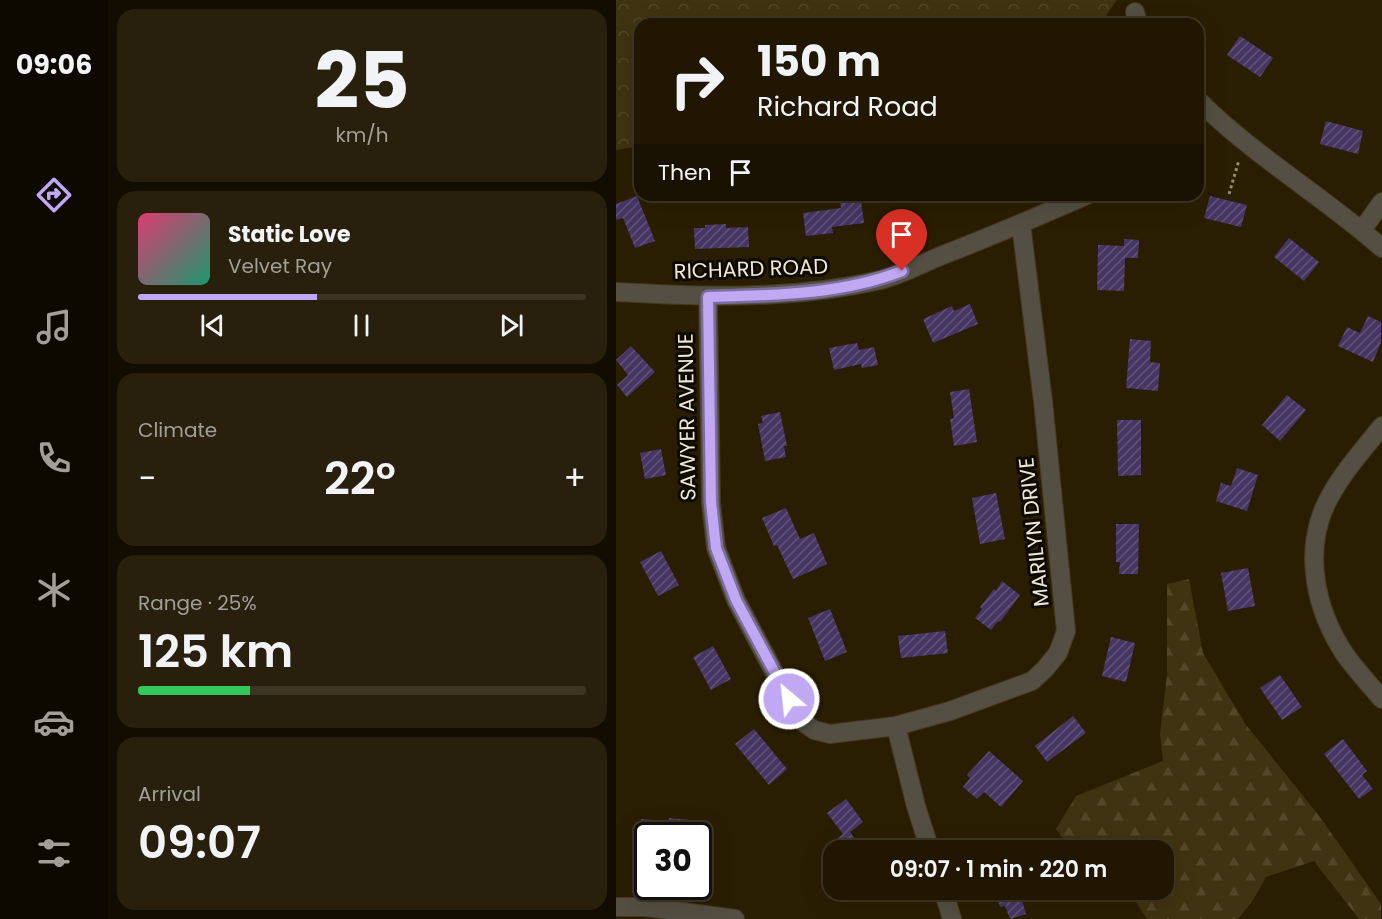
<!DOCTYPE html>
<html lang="en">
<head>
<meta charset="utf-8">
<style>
  :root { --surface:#201602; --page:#281f0c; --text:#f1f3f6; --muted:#a29f99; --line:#3d3524; --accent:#c1a8f3 }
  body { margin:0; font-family:Poppins,sans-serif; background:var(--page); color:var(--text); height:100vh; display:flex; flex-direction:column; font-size:22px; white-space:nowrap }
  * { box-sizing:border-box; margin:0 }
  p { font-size:20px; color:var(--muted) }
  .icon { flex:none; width:33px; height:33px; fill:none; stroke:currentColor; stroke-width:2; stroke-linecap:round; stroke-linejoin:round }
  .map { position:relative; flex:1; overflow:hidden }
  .details { display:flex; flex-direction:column; gap:9px; padding:9px; background:#120c01; width:508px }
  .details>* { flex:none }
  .guide { position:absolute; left:18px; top:18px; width:570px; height:183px; border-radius:18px; box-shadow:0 6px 24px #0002,0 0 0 2px var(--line); background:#201602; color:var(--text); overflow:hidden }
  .speed { position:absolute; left:18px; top:822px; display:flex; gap:12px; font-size:30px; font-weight:700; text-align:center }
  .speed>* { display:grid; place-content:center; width:78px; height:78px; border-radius:50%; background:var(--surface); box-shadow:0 6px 24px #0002,0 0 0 2px var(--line); line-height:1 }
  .speed .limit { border:3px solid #111; border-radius:9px; background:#fff; color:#111 }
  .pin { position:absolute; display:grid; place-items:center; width:51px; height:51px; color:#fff; margin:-62px -26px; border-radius:50% 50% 50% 0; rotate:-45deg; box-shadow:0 0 6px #0007 }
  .pin .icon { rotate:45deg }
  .me { position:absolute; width:66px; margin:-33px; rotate:332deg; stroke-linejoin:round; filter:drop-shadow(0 0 4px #0008) }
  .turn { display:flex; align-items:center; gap:21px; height:126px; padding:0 24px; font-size:27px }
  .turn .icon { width:78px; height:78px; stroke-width:2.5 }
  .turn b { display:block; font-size:42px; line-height:51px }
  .then { display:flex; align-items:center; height:57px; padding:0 24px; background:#0003; gap:12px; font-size:22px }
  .big { font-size:45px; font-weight:600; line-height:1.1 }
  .details .card { flex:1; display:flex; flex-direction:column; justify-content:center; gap:9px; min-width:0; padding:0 21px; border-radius:18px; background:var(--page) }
  .details .dial { align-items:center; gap:0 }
  .dial b { font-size:78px; line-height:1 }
  .song { display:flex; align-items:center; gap:18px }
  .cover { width:72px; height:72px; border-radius:9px; background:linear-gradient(135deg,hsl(340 70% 55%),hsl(160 70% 35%)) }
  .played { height:6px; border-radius:3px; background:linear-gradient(90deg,var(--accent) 40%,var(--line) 40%) }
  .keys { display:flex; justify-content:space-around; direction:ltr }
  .heat { display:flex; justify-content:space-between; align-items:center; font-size:33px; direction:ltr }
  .charge { height:9px; border-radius:4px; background:linear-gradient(90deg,#34c759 25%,var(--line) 0) }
  .trip { position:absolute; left:207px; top:840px; width:351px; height:60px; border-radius:18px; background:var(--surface); box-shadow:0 6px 24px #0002,0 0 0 2px var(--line); font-weight:600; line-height:60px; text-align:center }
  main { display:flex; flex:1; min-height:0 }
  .tab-bar { display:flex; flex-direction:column; width:108px; justify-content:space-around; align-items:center; background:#0d0901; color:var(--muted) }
  .tab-bar .icon { width:42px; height:42px }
  .tab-bar .on { color:var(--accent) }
  .tab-bar b { font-size:27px; color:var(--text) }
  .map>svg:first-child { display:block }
  .forest { fill:url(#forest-firs) }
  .park { fill:url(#park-crowns) }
  .building { fill:url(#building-hatch) }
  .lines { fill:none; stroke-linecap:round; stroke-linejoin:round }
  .street-casing { stroke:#453a20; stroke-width:20 }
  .path { stroke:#948b75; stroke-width:3; stroke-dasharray:3 3; stroke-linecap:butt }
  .street { stroke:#544f42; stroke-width:18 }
  .route-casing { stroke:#7d6d9e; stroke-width:15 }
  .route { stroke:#c1a8f3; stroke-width:10 }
  .labels { text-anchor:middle; stroke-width:6; stroke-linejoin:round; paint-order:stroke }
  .street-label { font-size:21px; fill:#eee7d6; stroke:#0e0901 }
</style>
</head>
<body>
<main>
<nav class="tab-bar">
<b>09:06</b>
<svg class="icon on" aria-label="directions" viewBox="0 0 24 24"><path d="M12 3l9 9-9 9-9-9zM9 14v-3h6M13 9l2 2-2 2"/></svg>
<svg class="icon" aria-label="music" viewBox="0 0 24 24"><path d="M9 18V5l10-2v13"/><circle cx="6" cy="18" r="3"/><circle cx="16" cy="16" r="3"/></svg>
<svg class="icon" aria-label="phone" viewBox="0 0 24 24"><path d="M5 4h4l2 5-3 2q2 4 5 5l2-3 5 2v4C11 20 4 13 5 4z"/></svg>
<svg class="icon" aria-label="climate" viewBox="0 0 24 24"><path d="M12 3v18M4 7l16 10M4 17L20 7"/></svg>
<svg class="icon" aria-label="car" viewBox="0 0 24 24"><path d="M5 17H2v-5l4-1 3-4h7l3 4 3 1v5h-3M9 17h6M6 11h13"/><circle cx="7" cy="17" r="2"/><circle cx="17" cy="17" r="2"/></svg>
<svg class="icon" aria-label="filters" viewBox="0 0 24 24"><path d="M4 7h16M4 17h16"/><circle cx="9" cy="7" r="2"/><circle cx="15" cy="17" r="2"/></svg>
</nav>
<section class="details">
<div class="card dial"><b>25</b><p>km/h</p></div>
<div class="card">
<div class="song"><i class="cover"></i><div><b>Static Love</b><p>Velvet Ray</p></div></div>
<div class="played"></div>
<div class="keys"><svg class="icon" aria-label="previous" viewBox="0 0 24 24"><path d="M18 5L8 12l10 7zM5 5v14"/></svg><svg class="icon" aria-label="pause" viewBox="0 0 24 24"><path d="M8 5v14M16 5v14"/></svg><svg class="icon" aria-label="next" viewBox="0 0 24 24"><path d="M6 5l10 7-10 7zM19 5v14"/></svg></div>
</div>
<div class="card"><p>Climate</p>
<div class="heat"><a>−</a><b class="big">22°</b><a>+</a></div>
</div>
<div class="card"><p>Range · 25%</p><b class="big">125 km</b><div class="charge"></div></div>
<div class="card"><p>Arrival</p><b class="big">09:07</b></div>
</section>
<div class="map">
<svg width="766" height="919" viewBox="0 0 766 919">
  <defs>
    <pattern id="forest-firs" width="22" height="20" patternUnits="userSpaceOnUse" patternTransform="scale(1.5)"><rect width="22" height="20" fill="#403311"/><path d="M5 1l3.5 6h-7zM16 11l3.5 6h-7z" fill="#534728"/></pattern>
    <pattern id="park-crowns" width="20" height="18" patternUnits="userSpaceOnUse" patternTransform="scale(1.5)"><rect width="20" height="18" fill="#403311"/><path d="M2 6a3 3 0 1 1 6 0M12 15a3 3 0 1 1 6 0" fill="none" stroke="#534728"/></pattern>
    <pattern id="building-hatch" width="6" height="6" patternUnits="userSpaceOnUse" patternTransform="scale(1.5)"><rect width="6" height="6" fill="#473664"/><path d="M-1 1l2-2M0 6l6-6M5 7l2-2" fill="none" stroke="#625379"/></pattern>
  </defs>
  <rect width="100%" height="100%" fill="#2a1e02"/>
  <path class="forest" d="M 573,579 L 587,653 L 630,725 L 704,817 L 765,904 L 765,919 L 743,919 L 698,861 L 650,877 L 637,900 L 622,919 L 531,919 L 512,890 L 548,890 L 548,850 L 455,850 L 440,829 L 460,796 L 547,761 L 544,734 L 551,674 L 551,584 Z"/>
  <path class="park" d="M 0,0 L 501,0 L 484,24 L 24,24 L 24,146 L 0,150 Z"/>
  <path class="building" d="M 624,36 L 657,58 L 644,77 L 611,55 Z
    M 710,121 L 747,131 L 742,154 L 704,144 Z
    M 21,196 L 39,241 L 19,248 L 7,218 L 0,220 L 0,204 Z
    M 594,196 L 631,205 L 625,227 L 588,218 Z
    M 245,200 L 248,223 L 216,227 L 217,233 L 190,236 L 187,213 L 225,208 L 224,203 Z
    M 110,224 L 110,228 L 132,227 L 133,247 L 79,249 L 78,228 L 89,228 L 89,225 Z
    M 673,238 L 703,262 L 688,281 L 658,257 Z
    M 508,239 L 523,240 L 522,258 L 509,258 L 508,291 L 481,290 L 482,245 L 508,246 Z
    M 354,304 L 362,324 L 317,343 L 307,319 L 336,306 L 338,311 Z
    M 752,316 L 765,322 L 765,342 L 757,362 L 722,346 L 731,327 L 744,333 Z
    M 514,339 L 535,341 L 534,362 L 544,363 L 542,391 L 510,388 Z
    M 241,343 L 243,350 L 258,347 L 262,365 L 246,368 L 245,364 L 218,370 L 213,348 Z
    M 15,346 L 39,372 L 11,397 L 1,385 L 12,375 L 0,360 Z
    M 353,389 L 361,442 L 338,446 L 334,419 L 338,418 L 334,392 Z
    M 671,395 L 690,410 L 664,441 L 646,425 Z
    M 164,412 L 171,446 L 168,446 L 170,457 L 149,461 L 142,424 L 147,423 L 145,416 Z
    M 501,420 L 525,420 L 525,475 L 502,476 Z
    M 45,449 L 50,475 L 29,479 L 24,453 Z
    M 621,468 L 642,475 L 631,511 L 600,501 L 605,483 L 615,486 Z
    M 380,493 L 389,539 L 364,544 L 356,498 Z
    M 170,508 L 184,539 L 198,533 L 211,564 L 177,579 L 161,545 L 158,546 L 146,518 Z
    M 500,524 L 523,524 L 522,574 L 503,574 L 504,562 L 500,562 Z
    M 45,551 L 63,585 L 42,596 L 24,562 Z
    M 632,568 L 639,606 L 612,611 L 605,573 Z
    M 386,581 L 404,595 L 384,622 L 382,621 L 375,630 L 359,618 L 366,609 L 364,607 L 378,589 L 380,591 Z
    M 214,609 L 231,652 L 209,661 L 192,618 Z
    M 329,631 L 332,653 L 285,658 L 282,636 Z
    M 495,637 L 519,643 L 510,682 L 486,676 Z
    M 97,646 L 115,679 L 95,690 L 77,657 Z
    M 664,675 L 686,707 L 666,720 L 644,688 Z
    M 457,716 L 470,733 L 431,762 L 419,746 Z
    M 138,729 L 171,769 L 153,785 L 119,744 Z
    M 727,739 L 751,771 L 746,775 L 757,789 L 743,799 L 708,754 Z
    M 373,751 L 407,781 L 385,807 L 368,792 L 361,799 L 347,787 L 354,778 L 351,775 Z
    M 230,799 L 247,822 L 234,832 L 247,850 L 206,850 L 227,834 L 211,813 Z
    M 53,818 L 74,820 L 74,823 L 91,824 L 91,836 L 24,836 L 25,819 L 53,821 Z
    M 379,890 L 403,890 L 410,914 L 394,919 L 389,906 L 384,907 Z"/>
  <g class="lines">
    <defs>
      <path id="street" d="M 519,12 L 522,24
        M 582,100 C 638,156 707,196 766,248
        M 746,230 L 766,202
        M 0,292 C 88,297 177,300 264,280 C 285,275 307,263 327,255 C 376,236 423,216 471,195
        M 92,297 L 95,503 L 100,548 L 120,600 L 183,719 L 198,730 L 214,734 L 280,726 L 300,806 L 314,850
        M 766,426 C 746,451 724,475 710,504 C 687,553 700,610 728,653 C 739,669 753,684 766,699
        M 280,726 L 334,711 L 416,681 L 429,669 L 442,653 L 450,631 L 427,401 L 405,224
        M 327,890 L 336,919
        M 0,907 L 30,907 L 119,919"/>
    </defs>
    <use href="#street" class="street-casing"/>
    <path class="path" d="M 613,194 L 623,160"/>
    <use href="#street" class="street"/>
  </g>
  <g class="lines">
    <defs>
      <path id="route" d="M 173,699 L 120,600 L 100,548 L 95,502 L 92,297 C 157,295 225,295 286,271"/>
    </defs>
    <use href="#route" class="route-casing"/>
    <use href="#route" class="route"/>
  </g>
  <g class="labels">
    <g class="street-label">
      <text transform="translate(135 269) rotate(-2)" y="7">RICHARD ROAD</text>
      <text transform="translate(71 417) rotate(-91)" y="7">SAWYER AVENUE</text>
      <text transform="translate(418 532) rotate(-96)" y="7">MARILYN DRIVE</text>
    </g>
  </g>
</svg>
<div class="speed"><div class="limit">30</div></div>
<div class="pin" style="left:286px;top:271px;background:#d93025"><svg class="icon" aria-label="arrive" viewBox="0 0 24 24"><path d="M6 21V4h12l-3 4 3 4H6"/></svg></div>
<svg class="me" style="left:173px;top:699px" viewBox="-20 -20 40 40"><circle r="17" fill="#c1a8f3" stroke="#fff" stroke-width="3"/><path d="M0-11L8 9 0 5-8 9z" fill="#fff"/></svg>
<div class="trip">09:07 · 1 min · 220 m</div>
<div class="guide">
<div class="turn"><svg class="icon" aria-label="right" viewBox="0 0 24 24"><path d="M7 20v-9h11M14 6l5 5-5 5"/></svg><div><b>150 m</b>Richard Road</div></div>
<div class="then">Then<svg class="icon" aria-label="arrive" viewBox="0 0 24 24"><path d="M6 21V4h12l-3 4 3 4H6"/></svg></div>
</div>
</div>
</main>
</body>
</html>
